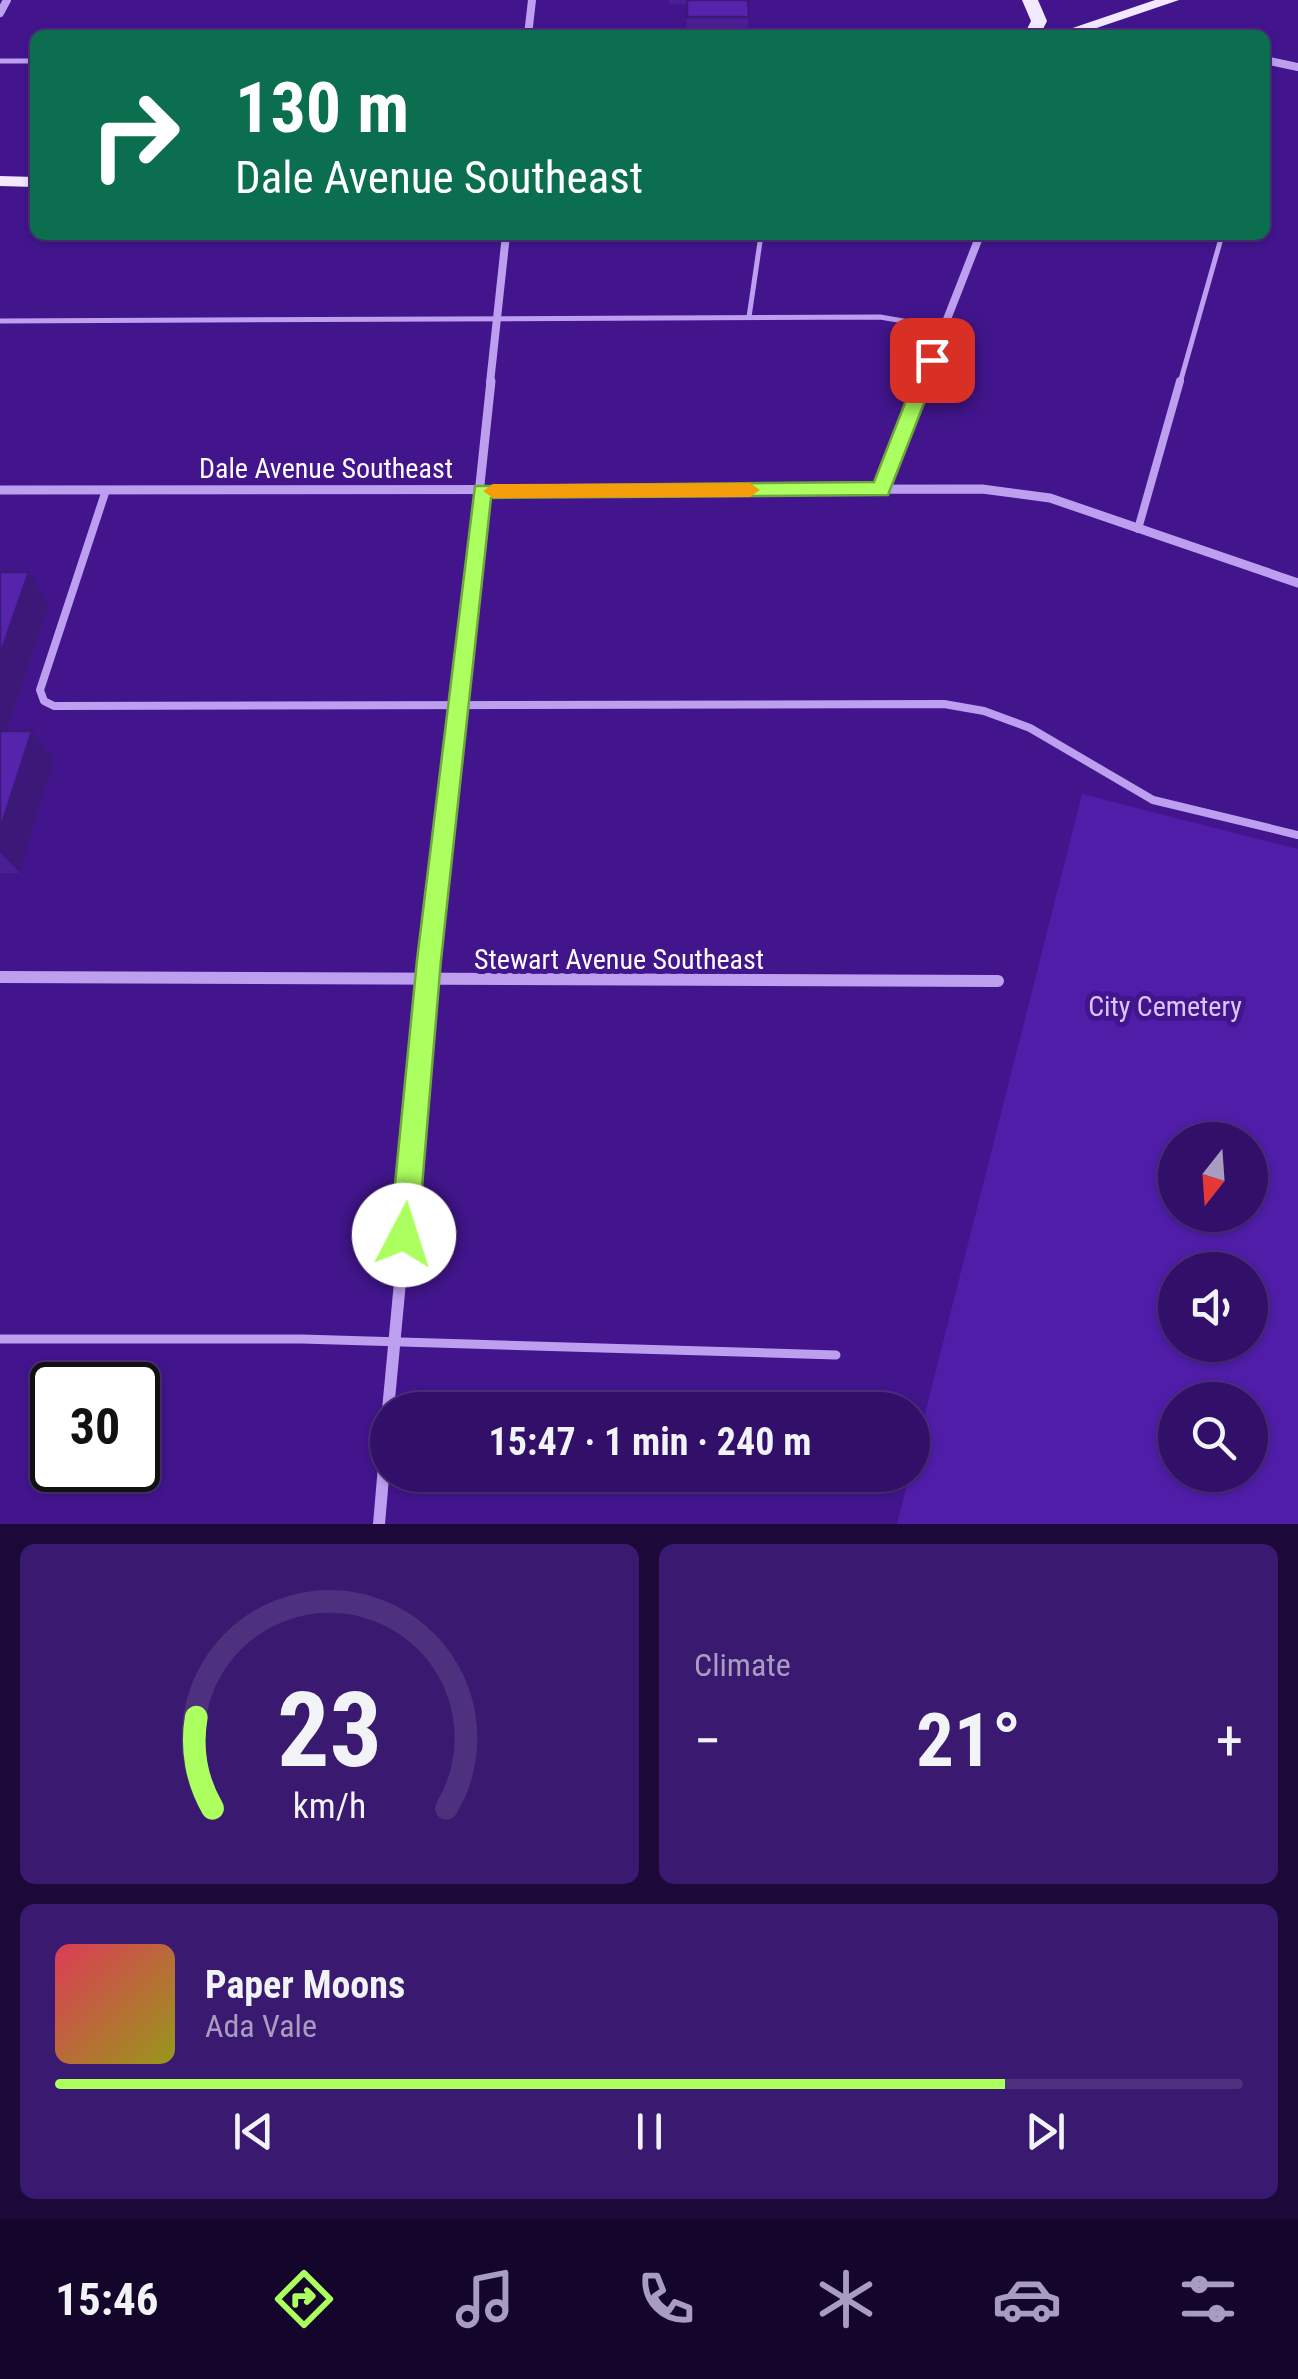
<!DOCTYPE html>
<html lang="en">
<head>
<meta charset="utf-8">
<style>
  :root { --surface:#32106a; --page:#3a1970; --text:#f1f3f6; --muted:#a89dc1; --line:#4d307e; --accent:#abff5e }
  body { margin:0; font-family:"Roboto Condensed",sans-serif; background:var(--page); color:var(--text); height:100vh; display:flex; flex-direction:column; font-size:38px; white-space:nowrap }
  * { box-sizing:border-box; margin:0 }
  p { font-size:32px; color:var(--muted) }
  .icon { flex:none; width:55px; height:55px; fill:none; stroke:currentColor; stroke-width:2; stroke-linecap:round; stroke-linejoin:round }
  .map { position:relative; height:1524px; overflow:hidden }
  .panel { display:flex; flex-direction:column; gap:20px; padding:20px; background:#1c093a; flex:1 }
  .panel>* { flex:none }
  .banner { position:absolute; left:30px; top:30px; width:1240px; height:210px; border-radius:15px; box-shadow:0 2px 8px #0004,0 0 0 2px var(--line); background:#0b6e4f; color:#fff; overflow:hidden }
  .needle { width:65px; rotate:197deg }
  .tools { position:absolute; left:1158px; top:1122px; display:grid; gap:20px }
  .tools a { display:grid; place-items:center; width:110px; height:110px; border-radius:50%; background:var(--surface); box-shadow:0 2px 8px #0004,0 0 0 2px var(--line); font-size:50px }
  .speed { position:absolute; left:30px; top:1362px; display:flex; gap:20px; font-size:50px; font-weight:700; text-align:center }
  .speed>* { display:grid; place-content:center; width:130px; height:130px; border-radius:50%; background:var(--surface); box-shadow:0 2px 8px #0004,0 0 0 2px var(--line); line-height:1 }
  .speed .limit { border:5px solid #111; border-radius:15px; background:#fff; color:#111 }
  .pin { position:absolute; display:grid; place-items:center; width:85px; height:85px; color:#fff; margin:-42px; border-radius:20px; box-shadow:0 5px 15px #0006 }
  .me { position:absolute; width:110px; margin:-55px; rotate:5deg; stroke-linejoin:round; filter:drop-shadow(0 0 8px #0008) }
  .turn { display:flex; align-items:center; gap:35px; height:210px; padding:0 40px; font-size:45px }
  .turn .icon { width:130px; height:130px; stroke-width:2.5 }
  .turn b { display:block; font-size:70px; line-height:85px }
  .big { font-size:75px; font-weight:700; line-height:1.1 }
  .panel .card { flex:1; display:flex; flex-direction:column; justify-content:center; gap:15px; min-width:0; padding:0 35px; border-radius:15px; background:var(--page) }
  .panel .dial { align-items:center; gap:0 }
  .dial svg { height:260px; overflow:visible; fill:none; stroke:var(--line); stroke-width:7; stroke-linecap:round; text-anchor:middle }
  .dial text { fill:var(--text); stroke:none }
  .song { display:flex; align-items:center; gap:30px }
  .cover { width:120px; height:120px; border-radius:15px; background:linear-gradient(135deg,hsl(350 70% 55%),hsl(60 70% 35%)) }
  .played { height:10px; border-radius:5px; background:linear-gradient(90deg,var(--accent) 80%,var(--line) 80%) }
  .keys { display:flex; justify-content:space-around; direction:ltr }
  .heat { display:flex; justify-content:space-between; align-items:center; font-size:55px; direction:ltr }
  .panel .tiles { flex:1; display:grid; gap:20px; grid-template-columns:1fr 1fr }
  .card:last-child { grid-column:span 2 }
  .trip { position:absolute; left:370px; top:1392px; width:560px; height:100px; border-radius:50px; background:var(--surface); box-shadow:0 2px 8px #0004,0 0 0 2px var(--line); font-weight:700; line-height:100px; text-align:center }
  .tabs { display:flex; height:160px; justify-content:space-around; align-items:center; background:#14062a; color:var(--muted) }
  .tabs .icon { width:70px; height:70px }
  .tabs .on { color:var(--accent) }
  .tabs b { font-size:45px; color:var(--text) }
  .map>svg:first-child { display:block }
  .green { fill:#4f1da7; fill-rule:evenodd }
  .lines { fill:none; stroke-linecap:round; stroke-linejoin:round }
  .service-far2 { stroke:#bd9ff0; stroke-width:5 }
  .service-far1 { stroke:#bd9ff0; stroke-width:8 }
  .service { stroke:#bd9ff0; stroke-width:9 }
  .minor-far2 { stroke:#bd9ff0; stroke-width:8 }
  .minor-far1 { stroke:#bd9ff0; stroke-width:9 }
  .minor { stroke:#bd9ff0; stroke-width:12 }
  .primary { fill:#f2e8ff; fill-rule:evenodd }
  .wall { fill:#4a1e94 }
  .shaded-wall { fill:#3c1878 }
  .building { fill:#5623ac; stroke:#3c1878; stroke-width:2.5 }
  .route { fill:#abff5e; stroke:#6fa63d; stroke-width:2.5 }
  .slow { fill:#f59e0b }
  .labels { text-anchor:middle; stroke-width:10; stroke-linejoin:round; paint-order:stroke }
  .street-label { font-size:28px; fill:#fff; stroke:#42158d }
  .park-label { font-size:28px; fill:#d9c6fb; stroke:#42158d }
</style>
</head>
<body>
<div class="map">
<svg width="1298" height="1524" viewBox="0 0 1298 1524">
  <rect width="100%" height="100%" fill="#42158d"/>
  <path class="green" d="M 1082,794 L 1298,849 L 1298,1524 L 897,1524 ZM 1175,1140 L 1250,1140 L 1250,1215 L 1175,1215 ZM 1175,1270 L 1250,1270 L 1250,1345 L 1175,1345 ZM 1175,1400 L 1250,1400 L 1250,1475 L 1175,1475 Z"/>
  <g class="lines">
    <path class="service-far2" d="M 0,61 L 35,61
      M 749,317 L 761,235
      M 0,321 L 880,317 L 944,328
      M 1180,383 L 1222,235"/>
    <path class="service-far1" d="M 106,490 L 40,690 L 44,701 L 54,706 L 944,704 L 984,711 L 1030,728 L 1153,800 L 1298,835
      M 1138,529 L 1180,381"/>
    <path class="service" d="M 0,1339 L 302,1339 L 836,1355"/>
    <path class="minor-far2" d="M 0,13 L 7,0
      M 1135,32 L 1149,35
      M 528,35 L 532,0
      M 1265,60 L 1298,67
      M 490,383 L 506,235
      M 922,383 L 980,235"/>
    <path class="minor-far1" d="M 0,490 L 982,489 L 1050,498 L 1298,583
      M 881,490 L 923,381
      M 438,880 L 491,381"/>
    <path class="minor" d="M 0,977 L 998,981
      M 388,1410 L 438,877
      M 379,1524 L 388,1420"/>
    <path class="primary" d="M 1022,0 L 1038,0 L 1047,21 L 1040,35 L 1024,35 L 1031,21 Z
      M 1155,0 L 1179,0 L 1076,35 L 1052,35 Z
      M 0,176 L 35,177 L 35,187 L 0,186 Z"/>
  </g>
  <path class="wall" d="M 669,0 L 748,0 L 748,35 L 687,35 L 686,4 L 669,4 Z
    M 0,572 L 49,605 L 8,731 L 54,760 L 20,873 L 0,873 Z"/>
  <path class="shaded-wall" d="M 29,572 L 49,605 L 0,754 L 0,655 Z
    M 32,731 L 54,760 L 20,873 L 0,852 L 0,830 Z"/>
  <path class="building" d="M 687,0 L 748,0 L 749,17 L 687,17 Z
    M 0,572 L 29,572 L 0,655 Z
    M 0,731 L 32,731 L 0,830 Z"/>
  <path class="route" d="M 932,354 L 941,360 L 888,495 L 491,498 L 441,960 L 418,1235 L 414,1245 L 404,1249 L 394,1245 L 390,1235 L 417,960 L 475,486 L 874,482 L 922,360 Z"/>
  <path class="slow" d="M 750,483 L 760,490 L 750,497 L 493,498 L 483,491 L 493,484 Z"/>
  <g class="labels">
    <g class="street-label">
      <text x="326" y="478">Dale Avenue Southeast</text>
      <text x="619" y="969">Stewart Avenue Southeast</text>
    </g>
    <g class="park-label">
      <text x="1165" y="1016">City Cemetery</text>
    </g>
  </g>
</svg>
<div class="tools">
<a><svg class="needle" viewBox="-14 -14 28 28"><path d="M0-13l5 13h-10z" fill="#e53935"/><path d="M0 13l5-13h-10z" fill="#a89dc1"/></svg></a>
<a><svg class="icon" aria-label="sound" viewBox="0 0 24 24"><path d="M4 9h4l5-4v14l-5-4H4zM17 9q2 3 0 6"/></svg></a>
<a><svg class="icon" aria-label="search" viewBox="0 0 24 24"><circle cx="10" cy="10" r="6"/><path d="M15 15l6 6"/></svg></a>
</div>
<div class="speed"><div class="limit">30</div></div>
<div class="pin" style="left:932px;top:360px;background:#d93025"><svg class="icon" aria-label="arrive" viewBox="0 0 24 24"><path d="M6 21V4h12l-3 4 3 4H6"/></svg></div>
<svg class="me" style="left:404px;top:1235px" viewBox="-20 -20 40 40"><circle r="19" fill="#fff"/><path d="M0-13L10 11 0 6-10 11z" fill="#abff5e"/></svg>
<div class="trip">15:47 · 1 min · 240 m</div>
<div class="banner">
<div class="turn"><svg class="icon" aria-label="right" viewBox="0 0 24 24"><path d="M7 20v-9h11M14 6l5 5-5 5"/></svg><div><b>130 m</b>Dale Avenue Southeast</div></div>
</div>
</div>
<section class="panel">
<div class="tiles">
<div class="card dial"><svg viewBox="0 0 100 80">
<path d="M14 69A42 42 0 1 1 86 69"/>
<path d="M14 69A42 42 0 0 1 9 41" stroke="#abff5e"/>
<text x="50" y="56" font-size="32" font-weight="700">23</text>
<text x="50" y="72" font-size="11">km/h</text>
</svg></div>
<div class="card"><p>Climate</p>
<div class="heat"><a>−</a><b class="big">21°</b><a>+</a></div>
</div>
<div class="card">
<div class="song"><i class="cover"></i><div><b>Paper Moons</b><p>Ada Vale</p></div></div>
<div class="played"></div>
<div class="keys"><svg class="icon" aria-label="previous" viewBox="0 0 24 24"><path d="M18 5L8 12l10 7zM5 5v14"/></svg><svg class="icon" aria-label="pause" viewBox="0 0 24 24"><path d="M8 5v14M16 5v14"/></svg><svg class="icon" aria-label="next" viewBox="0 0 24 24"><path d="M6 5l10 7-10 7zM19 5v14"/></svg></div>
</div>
</div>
</section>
<nav class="tabs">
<b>15:46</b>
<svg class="icon on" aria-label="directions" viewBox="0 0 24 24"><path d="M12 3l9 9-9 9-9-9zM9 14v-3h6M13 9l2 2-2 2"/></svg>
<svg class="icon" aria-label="music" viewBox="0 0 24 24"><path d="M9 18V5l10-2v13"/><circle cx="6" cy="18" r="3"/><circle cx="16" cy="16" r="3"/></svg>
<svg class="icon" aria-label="phone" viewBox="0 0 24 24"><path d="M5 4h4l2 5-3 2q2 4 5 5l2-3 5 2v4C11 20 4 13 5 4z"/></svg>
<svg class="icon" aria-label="climate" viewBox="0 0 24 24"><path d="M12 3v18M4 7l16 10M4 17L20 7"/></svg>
<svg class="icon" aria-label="car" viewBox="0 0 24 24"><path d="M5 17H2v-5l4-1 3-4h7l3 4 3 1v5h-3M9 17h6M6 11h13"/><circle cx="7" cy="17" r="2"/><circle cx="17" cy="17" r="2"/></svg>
<svg class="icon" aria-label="filters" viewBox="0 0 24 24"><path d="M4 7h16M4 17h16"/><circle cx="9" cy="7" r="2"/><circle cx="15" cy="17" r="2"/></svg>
</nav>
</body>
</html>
